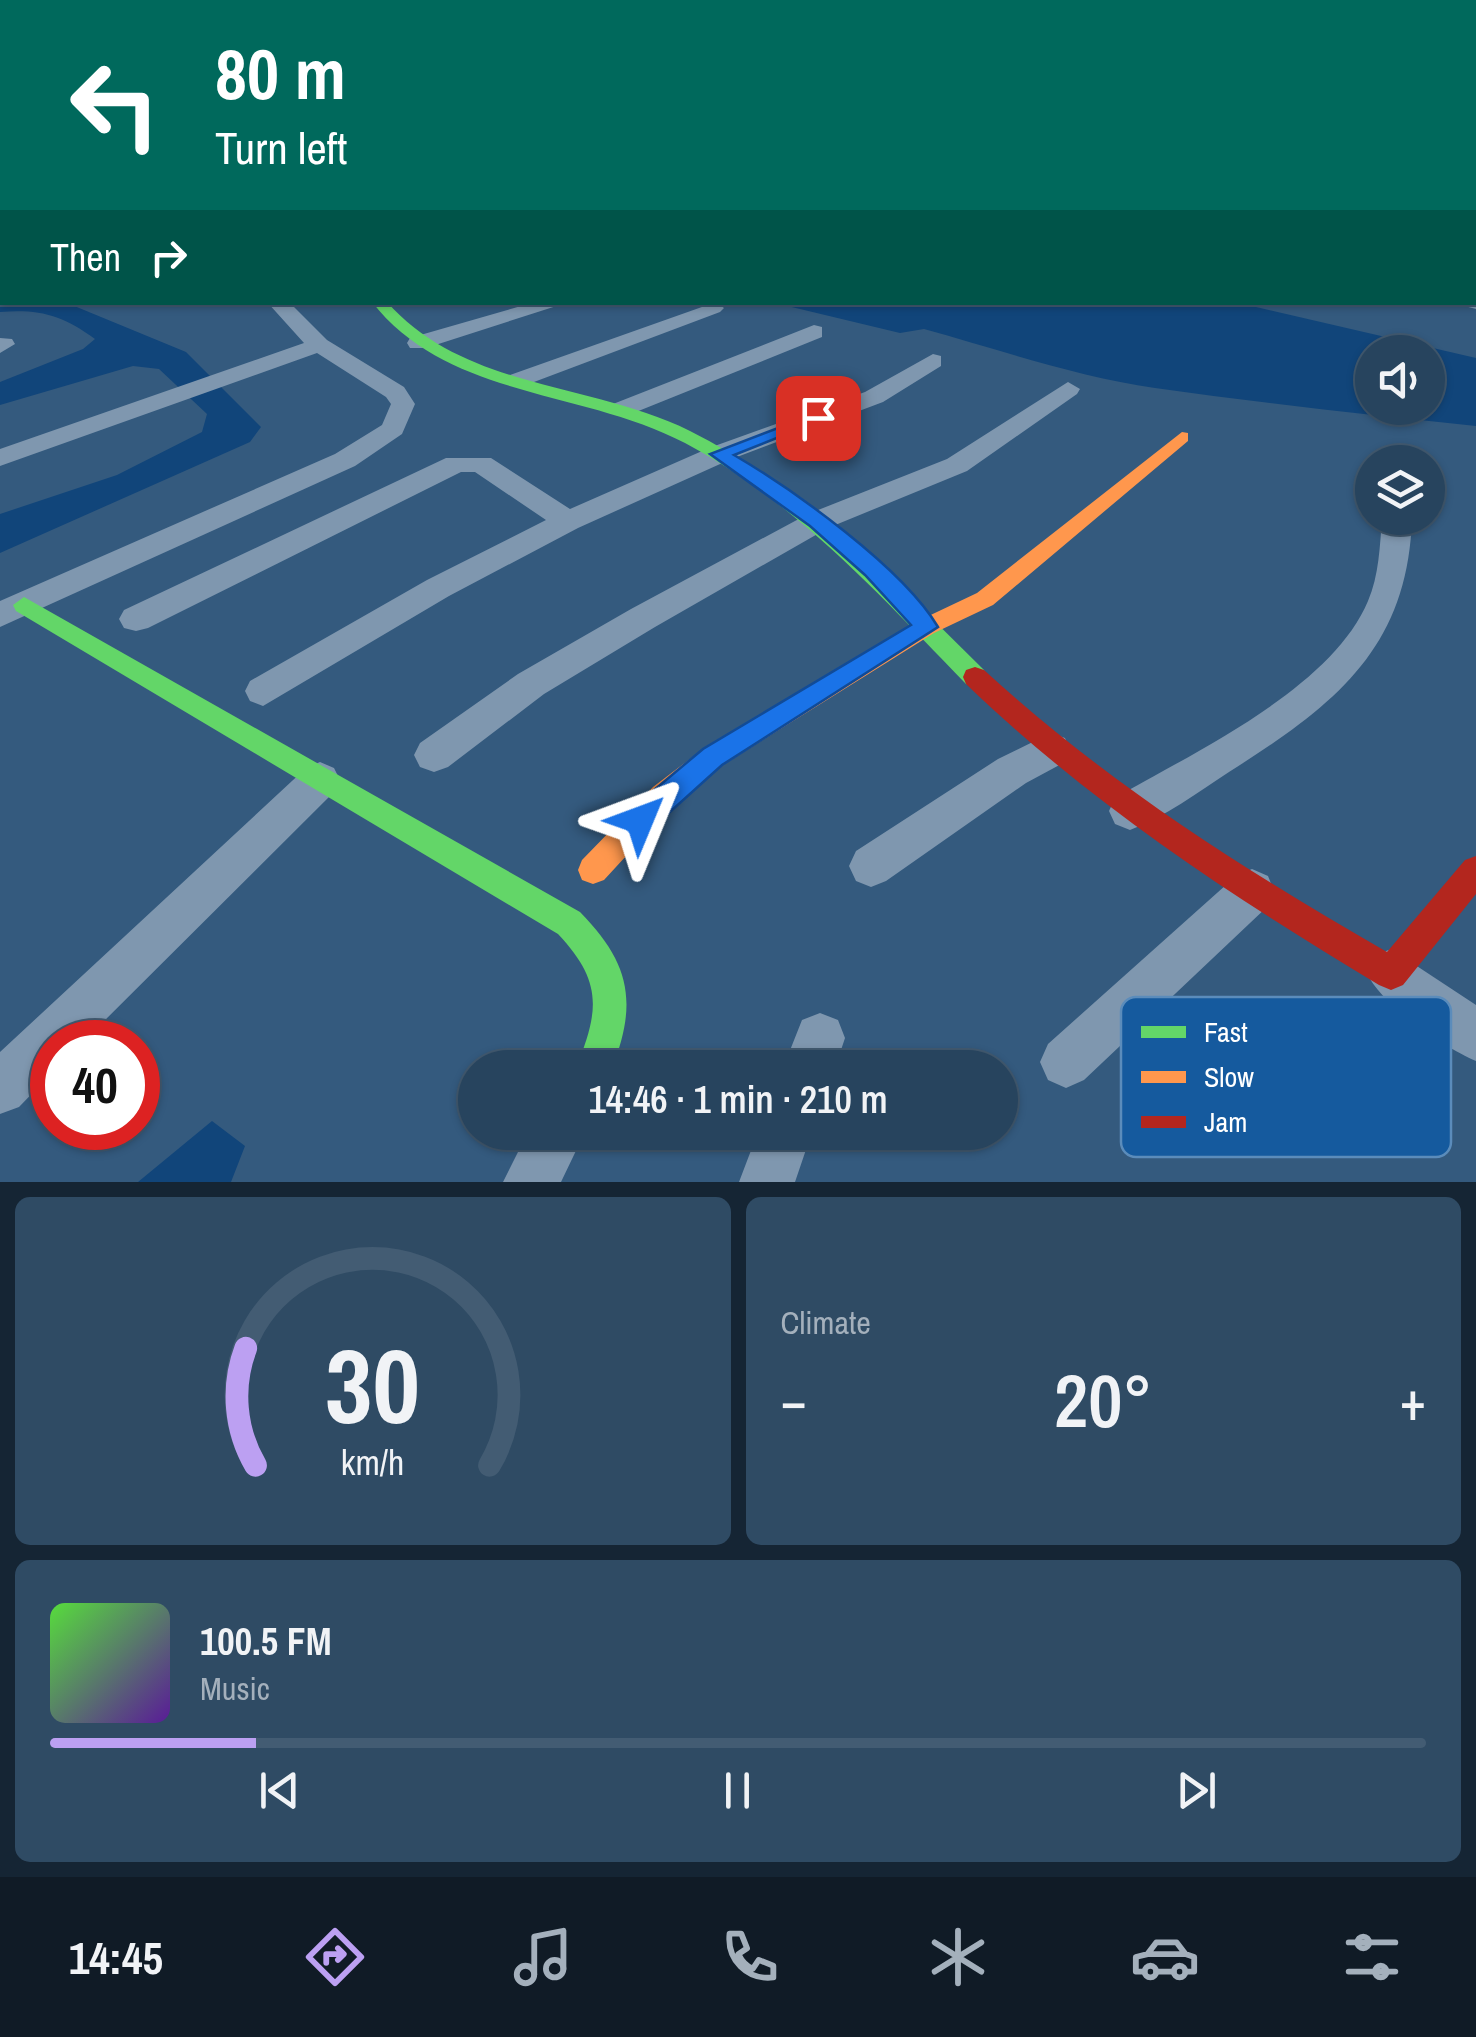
<!DOCTYPE html>
<html lang="en">
<head>
<meta charset="utf-8">
<style>
  :root { --surface:#27445e; --page:#2f4b64; --text:#f1f3f6; --muted:#a4b0bc; --line:#435c73; --accent:#bca0f2 }
  body { margin:0; font-family:"Archivo Narrow",sans-serif; background:var(--page); color:var(--text); height:100vh; display:flex; flex-direction:column; font-size:38px; white-space:nowrap }
  * { box-sizing:border-box; margin:0 }
  p { font-size:32px; color:var(--muted) }
  .icon { flex:none; width:55px; height:55px; fill:none; stroke:currentColor; stroke-width:2; stroke-linecap:round; stroke-linejoin:round }
  .map { position:relative; height:1182px; overflow:hidden }
  .details { display:flex; flex-direction:column; gap:15px; padding:15px; background:#152534; flex:1 }
  .details>* { flex:none }
  .guide { position:absolute; left:0px; top:0px; width:1478px; height:305px; box-shadow:0 2px 8px #0004,0 0 0 2px var(--line); background:#00695c; color:#fff; overflow:hidden }
  .buttons { position:absolute; left:1355px; top:335px; display:grid; gap:20px }
  .buttons a { display:grid; place-items:center; width:90px; height:90px; border-radius:50%; background:var(--surface); box-shadow:0 2px 8px #0004,0 0 0 2px var(--line); font-size:50px }
  .speed { position:absolute; left:30px; top:1020px; display:flex; gap:20px; font-size:50px; font-weight:700; text-align:center }
  .speed>* { display:grid; place-content:center; width:130px; height:130px; border-radius:50%; background:var(--surface); box-shadow:0 2px 8px #0004,0 0 0 2px var(--line); line-height:1 }
  .speed .limit { border:15px solid #d22; background:#fff; color:#111 }
  .pin { position:absolute; display:grid; place-items:center; width:85px; height:85px; color:#fff; margin:-42px; border-radius:20px; box-shadow:0 5px 15px #0006 }
  .me { position:absolute; width:110px; margin:-55px; rotate:46deg; stroke-linejoin:round; filter:drop-shadow(0 0 8px #0008) }
  .turn { display:flex; align-items:center; gap:35px; height:210px; padding:0 50px; font-size:45px }
  .turn .icon { width:130px; height:130px; stroke-width:2.5 }
  .turn b { display:block; font-size:70px; line-height:85px }
  .then { display:flex; align-items:center; height:95px; padding:0 50px; background:#0003; gap:20px; font-size:38px }
  .big { font-size:75px; font-weight:600; line-height:1.1 }
  .details .widget { flex:1; display:flex; flex-direction:column; justify-content:center; gap:15px; min-width:0; padding:0 35px; border-radius:15px; background:var(--page) }
  .details .dial { align-items:center; gap:0 }
  .dial svg { height:260px; overflow:visible; fill:none; stroke:var(--line); stroke-width:7; stroke-linecap:round; text-anchor:middle }
  .dial text { fill:var(--text); stroke:none }
  .song { display:flex; align-items:center; gap:30px }
  .cover { width:120px; height:120px; border-radius:15px; background:linear-gradient(135deg,hsl(110 70% 55%),hsl(270 70% 35%)) }
  .played { height:10px; border-radius:5px; background:linear-gradient(90deg,var(--accent) 15%,var(--line) 15%) }
  .keys { display:flex; justify-content:space-around; direction:ltr }
  .heat { display:flex; justify-content:space-between; align-items:center; font-size:55px; direction:ltr }
  .details .tiles { flex:1; display:grid; gap:15px; grid-template-columns:1fr 1fr }
  .widget:last-child { grid-column:span 2 }
  .trip { position:absolute; left:458px; top:1050px; width:560px; height:100px; border-radius:50px; background:var(--surface); box-shadow:0 2px 8px #0004,0 0 0 2px var(--line); font-weight:600; line-height:100px; text-align:center }
  .dock { display:flex; height:160px; justify-content:space-around; align-items:center; background:#101b26; color:var(--muted) }
  .dock .icon { width:70px; height:70px }
  .dock .selected { color:var(--accent) }
  .dock b { font-size:45px; color:var(--text) }
  .map>svg:first-child { display:block }
  .water { fill:#11457a; fill-rule:evenodd }
  .lines { fill:none; stroke-linecap:round; stroke-linejoin:round }
  .lane { fill:#7f97af; fill-rule:evenodd }
  .street { fill:#7f97af; fill-rule:evenodd }
  .fast { fill:#63d668; fill-rule:evenodd }
  .slow { fill:#ff974d; fill-rule:evenodd }
  .jam { fill:#b3261e; fill-rule:evenodd }
  .route { fill:#1a73e8; stroke:#114b97; stroke-width:2.5 }
  .key { fill:#155a9e; stroke:#5b8cbb; stroke-width:2.5 }
  .key-label { font-size:28px; fill:#fff }
</style>
</head>
<body>
<div class="map">
<svg width="1476" height="1182" viewBox="0 0 1476 1182">
  <rect width="100%" height="100%" fill="#345a7e"/>
  <path class="water" d="M 0,274 L 2,302 L 67,303 L 186,352 L 261,427 L 250,442 L 0,553 L 0,514 L 117,475 L 202,432 L 207,414 L 159,369 L 133,366 L 0,405 L 0,382 L 83,349 L 95,339 C 62,315 40,309 0,312 Z
    M 775,303 L 1239,303 L 1476,358 L 1476,426 C 1369,415 1262,403 1155,388 C 1078,377 1000,350 924,329 L 900,333 ZM 1372,352 L 1428,352 L 1428,408 L 1372,408 Z
    M 212,1121 L 245,1146 L 231,1182 L 138,1182 Z"/>
  <g class="lines">
    <path class="lane" d="M 1475,225 L 1476,225 L 1476,229 L 1475,229 Z
      M 1456,302 L 1476,303 L 1476,309 L 1457,304 Z"/>
    <path class="street" d="M 1475,163 L 1476,163 L 1476,173 L 1475,173 Z
      M 0,201 L 2,202 L 2,212 L 0,212 Z
      M 2,258 L 2,270 L 0,271 L 0,259 Z
      M 267,302 L 289,302 L 327,340 L 404,387 L 415,404 L 402,434 L 355,466 L 0,627 L 0,601 L 335,454 L 382,425 L 391,404 L 386,397 L 317,353 L 0,466 L 0,449 L 304,343 Z
      M 535,302 L 569,302 L 426,348 L 410,348 L 407,343 L 410,338 Z
      M 716,302 L 724,308 L 720,312 L 526,385 L 518,387 L 506,380 L 510,375 Z
      M 814,325 L 822,327 L 822,337 L 631,414 L 622,417 L 609,409 L 613,404 Z
      M 0,338 L 12,339 L 15,344 L 0,353 Z
      M 933,354 L 941,356 L 941,366 L 883,402 L 729,460 L 578,528 L 449,596 L 263,706 L 250,701 L 245,691 L 250,681 L 427,580 L 546,520 L 475,472 L 461,472 L 148,628 L 136,631 L 124,628 L 119,619 L 124,610 L 446,458 L 491,458 L 570,509 L 709,448 L 865,392 Z
      M 1068,382 L 1080,389 L 1077,394 L 967,471 L 828,528 L 655,627 L 544,694 L 448,767 L 434,772 L 420,767 L 414,755 L 420,743 L 518,674 L 631,609 L 808,514 L 947,459 Z
      M 1382,518 L 1412,518 C 1408,650 1333,706 1229,772 C 1198,792 1165,817 1130,830 L 1115,824 L 1109,811 L 1115,798 C 1194,752 1331,689 1368,601 C 1379,576 1380,545 1382,518 Z
      M 1051,733 L 1065,738 L 1070,750 L 1065,762 L 1026,783 L 886,881 L 871,887 L 856,881 L 849,866 L 856,851 L 998,759 Z
      M 320,762 L 334,768 L 340,780 L 334,792 L 83,1042 L 52,1042 L 52,1073 L 19,1107 L 0,1114 L 0,1052 L 306,768 Z
      M 1252,869 L 1268,876 L 1274,891 L 1268,906 L 1084,1080 L 1066,1088 L 1048,1080 L 1040,1062 L 1048,1044 L 1236,876 Z
      M 1391,949 L 1476,1005 L 1476,1061 C 1445,1048 1380,1004 1367,973 L 1374,956 Z
      M 820,1013 L 838,1020 L 845,1038 L 835,1068 L 783,1068 L 802,1020 Z
      M 528,1132 L 585,1132 L 561,1182 L 503,1182 Z
      M 758,1132 L 812,1132 L 795,1182 L 739,1182 Z"/>
    <path class="fast" d="M 372,302 L 387,302 C 465,390 591,382 690,431 C 805,489 894,581 984,670 L 987,677 L 984,684 L 975,687 L 966,684 C 880,595 796,502 685,443 C 583,389 448,399 372,302 Z
      M 24,597 L 580,912 C 630,963 638,1002 612,1068 L 576,1068 C 600,1009 602,981 558,934 L 16,611 L 13,605 Z"/>
    <path class="slow" d="M 1182,432 L 1188,433 L 1188,441 L 993,605 L 934,633 L 723,765 L 673,805 L 604,880 L 593,884 L 582,880 L 578,870 L 582,860 L 653,787 L 703,749 L 918,621 L 977,593 Z"/>
    <path class="jam" d="M 975,667 L 984,670 C 1107,783 1243,869 1387,952 L 1465,860 L 1476,856 L 1476,894 L 1403,985 L 1391,990 L 1379,985 C 1231,896 1091,804 966,684 L 963,677 L 966,670 Z"/>
  </g>
  <linearGradient id="sky" x2="0" y2="1"><stop stop-color="#1d3245"/><stop offset="0.45" stop-color="#4a6b8f"/><stop offset="1" stop-color="#4a6b8f" stop-opacity="0"/></linearGradient>
  <rect width="1476" height="301" fill="url(#sky)"/>
  <path class="route" d="M 812,415 L 827,418 L 734,455 C 794,490 903,568 938,627 L 722,765 L 650,830 L 640,834 L 629,830 L 625,820 L 629,811 L 703,749 L 911,625 L 865,575 L 810,526 L 710,454 Z"/>
  <rect x="1121" y="997" width="330" height="160" rx="15" class="key"/>
  <rect x="1141" y="1026" width="45" height="12" fill="#63d668"/>
  <rect x="1141" y="1071" width="45" height="12" fill="#ff974d"/>
  <rect x="1141" y="1116" width="45" height="12" fill="#b3261e"/>
  <g class="key-label">
    <text x="1204" y="1042">Fast</text>
    <text x="1204" y="1087">Slow</text>
    <text x="1204" y="1132">Jam</text>
  </g>
</svg>
<div class="buttons">
<a><svg class="icon" aria-label="sound" viewBox="0 0 24 24"><path d="M4 9h4l5-4v14l-5-4H4zM17 9q2 3 0 6"/></svg></a>
<a><svg class="icon" aria-label="layers" viewBox="0 0 24 24"><path d="M12 4l9 5-9 5-9-5zM3 14l9 5 9-5"/></svg></a>
</div>
<div class="speed"><div class="limit">40</div></div>
<div class="pin" style="left:818px;top:418px;background:#d93025"><svg class="icon" aria-label="arrive" viewBox="0 0 24 24"><path d="M6 21V4h12l-3 4 3 4H6"/></svg></div>
<svg class="me" style="left:640px;top:820px" viewBox="-20 -20 40 40"><path d="M0-17L14 15 0 8-14 15z" fill="#1a73e8" stroke="#fff" stroke-width="4"/></svg>
<div class="trip">14:46 · 1 min · 210 m</div>
<div class="guide">
<div class="turn"><svg class="icon" aria-label="left" viewBox="0 0 24 24"><path d="M17 20v-9H6M10 6l-5 5 5 5"/></svg><div><b>80 m</b>Turn left</div></div>
<div class="then">Then<svg class="icon" aria-label="right" viewBox="0 0 24 24"><path d="M7 20v-9h11M14 6l5 5-5 5"/></svg></div>
</div>
</div>
<section class="details">
<div class="tiles">
<div class="widget dial"><svg viewBox="0 0 100 80">
<path d="M14 69A42 42 0 1 1 86 69"/>
<path d="M14 69A42 42 0 0 1 11 33" stroke="#bca0f2"/>
<text x="50" y="56" font-size="32" font-weight="700">30</text>
<text x="50" y="72" font-size="11">km/h</text>
</svg></div>
<div class="widget"><p>Climate</p>
<div class="heat"><a>−</a><b class="big">20°</b><a>+</a></div>
</div>
<div class="widget">
<div class="song"><i class="cover"></i><div><b>100.5 FM</b><p>Music</p></div></div>
<div class="played"></div>
<div class="keys"><svg class="icon" aria-label="previous" viewBox="0 0 24 24"><path d="M18 5L8 12l10 7zM5 5v14"/></svg><svg class="icon" aria-label="pause" viewBox="0 0 24 24"><path d="M8 5v14M16 5v14"/></svg><svg class="icon" aria-label="next" viewBox="0 0 24 24"><path d="M6 5l10 7-10 7zM19 5v14"/></svg></div>
</div>
</div>
</section>
<nav class="dock">
<b>14:45</b>
<svg class="icon selected" aria-label="directions" viewBox="0 0 24 24"><path d="M12 3l9 9-9 9-9-9zM9 14v-3h6M13 9l2 2-2 2"/></svg>
<svg class="icon" aria-label="music" viewBox="0 0 24 24"><path d="M9 18V5l10-2v13"/><circle cx="6" cy="18" r="3"/><circle cx="16" cy="16" r="3"/></svg>
<svg class="icon" aria-label="phone" viewBox="0 0 24 24"><path d="M5 4h4l2 5-3 2q2 4 5 5l2-3 5 2v4C11 20 4 13 5 4z"/></svg>
<svg class="icon" aria-label="climate" viewBox="0 0 24 24"><path d="M12 3v18M4 7l16 10M4 17L20 7"/></svg>
<svg class="icon" aria-label="car" viewBox="0 0 24 24"><path d="M5 17H2v-5l4-1 3-4h7l3 4 3 1v5h-3M9 17h6M6 11h13"/><circle cx="7" cy="17" r="2"/><circle cx="17" cy="17" r="2"/></svg>
<svg class="icon" aria-label="filters" viewBox="0 0 24 24"><path d="M4 7h16M4 17h16"/><circle cx="9" cy="7" r="2"/><circle cx="15" cy="17" r="2"/></svg>
</nav>
</body>
</html>
